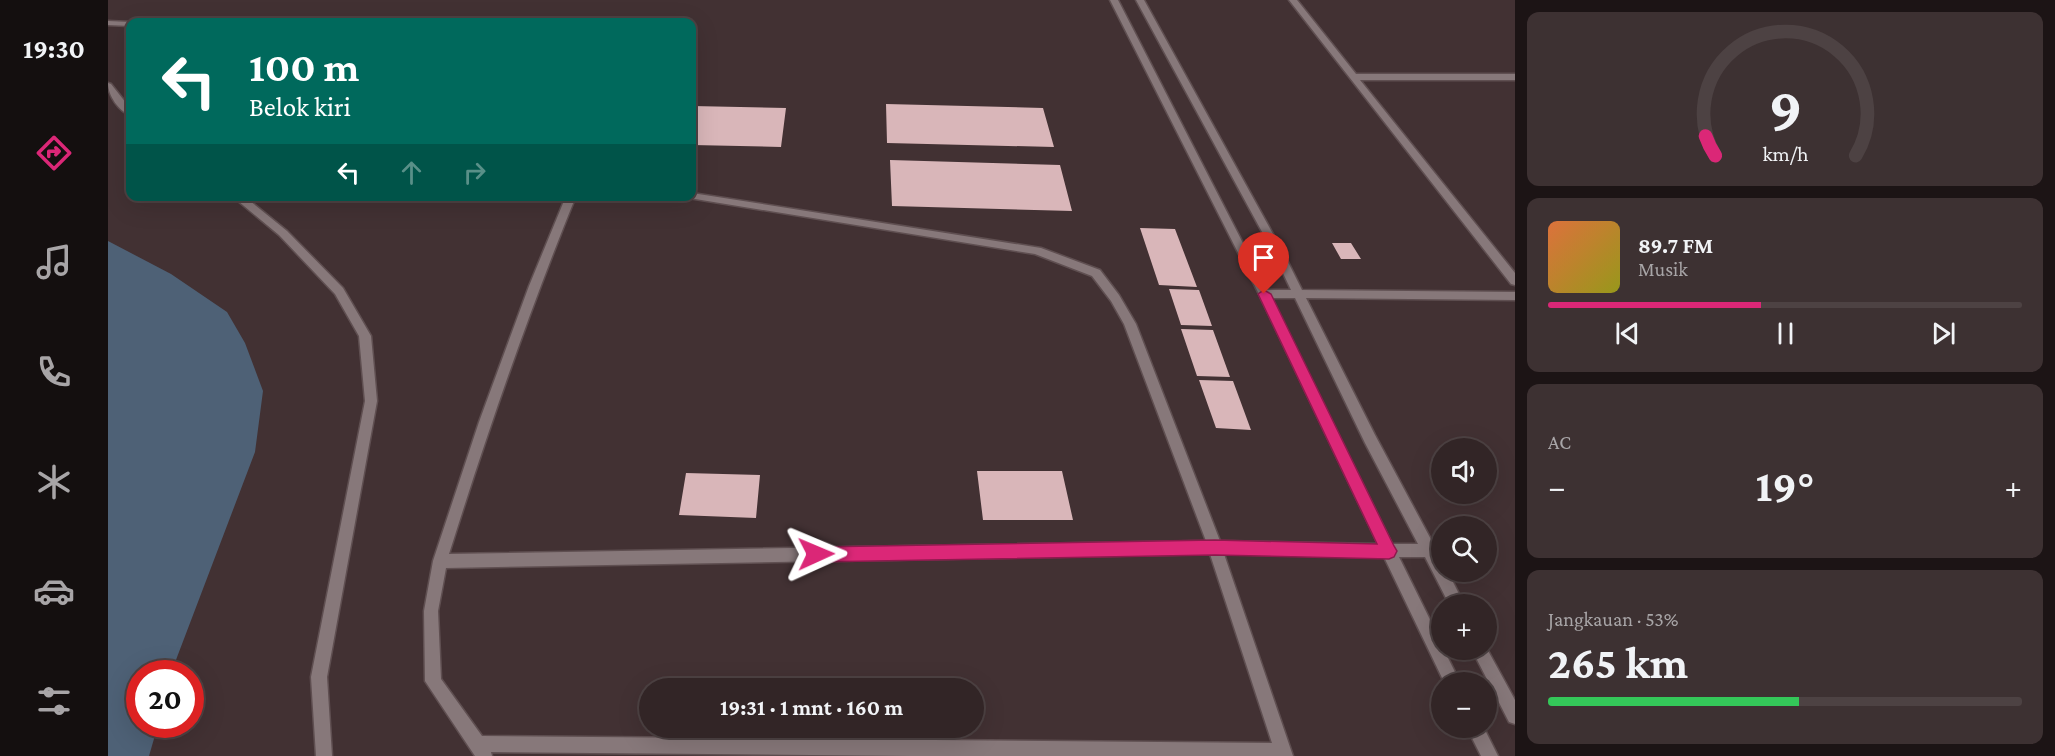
<!DOCTYPE html>
<html lang="id">
<head>
<meta charset="utf-8">
<style>
  :root { --surface:#322526; --page:#3d3132; --text:#f1f3f6; --muted:#a8a5a7; --line:#4d4243; --accent:#db2777 }
  body { margin:0; font-family:"Crimson Pro",serif; background:var(--page); color:var(--text); height:100vh; display:flex; flex-direction:column; font-size:22px; white-space:nowrap }
  * { box-sizing:border-box; margin:0 }
  p { font-size:20px; color:var(--muted) }
  .icon { flex:none; width:33px; height:33px; fill:none; stroke:currentColor; stroke-width:2; stroke-linecap:round; stroke-linejoin:round }
  .map { position:relative; flex:1; overflow:hidden }
  .sheet { display:flex; flex-direction:column; gap:12px; padding:12px; background:#1c1415; width:540px }
  .sheet>* { flex:none }
  .top-card { position:absolute; left:18px; top:18px; width:570px; height:183px; border-radius:12px; box-shadow:0 6px 24px #0002,0 0 0 2px var(--line); background:#00695c; color:#fff; overflow:hidden }
  .fabs { position:absolute; left:1323px; top:438px; display:grid; gap:12px }
  .fabs a { display:grid; place-items:center; width:66px; height:66px; border-radius:50%; background:var(--surface); box-shadow:0 6px 24px #0002,0 0 0 2px var(--line); font-size:30px }
  .speed { position:absolute; left:18px; top:660px; display:flex; gap:12px; font-size:30px; font-weight:700; text-align:center }
  .speed>* { display:grid; place-content:center; width:78px; height:78px; border-radius:50%; background:var(--surface); box-shadow:0 6px 24px #0002,0 0 0 2px var(--line); line-height:1 }
  .speed .limit { border:9px solid #d22; background:#fff; color:#111 }
  .pin { position:absolute; display:grid; place-items:center; width:51px; height:51px; color:#fff; margin:-62px -26px; border-radius:50% 50% 50% 0; rotate:-45deg; box-shadow:0 0 6px #0007 }
  .pin .icon { rotate:45deg }
  .me { position:absolute; width:66px; margin:-33px; rotate:89deg; stroke-linejoin:round; filter:drop-shadow(0 0 4px #0008) }
  .turn { display:flex; align-items:center; gap:21px; height:126px; padding:0 24px; font-size:27px }
  .turn .icon { width:78px; height:78px; stroke-width:2.5 }
  .turn b { display:block; font-size:42px; line-height:51px }
  .lanes { display:flex; align-items:center; height:57px; padding:0 24px; background:#0003; justify-content:center; gap:30px; direction:ltr }
  .lanes .off { opacity:.35 }
  .big { font-size:45px; font-weight:700; line-height:1.1 }
  .sheet .tile { flex:1; display:flex; flex-direction:column; justify-content:center; gap:9px; min-width:0; padding:0 21px; border-radius:12px; background:var(--page) }
  .sheet .dial { align-items:center; gap:0 }
  .dial svg { height:156px; overflow:visible; fill:none; stroke:var(--line); stroke-width:7; stroke-linecap:round; text-anchor:middle }
  .dial text { fill:var(--text); stroke:none }
  .song { display:flex; align-items:center; gap:18px }
  .cover { width:72px; height:72px; border-radius:9px; background:linear-gradient(135deg,hsl(20 70% 55%),hsl(60 70% 35%)) }
  .played { height:6px; border-radius:3px; background:linear-gradient(90deg,var(--accent) 45%,var(--line) 45%) }
  .keys { display:flex; justify-content:space-around; direction:ltr }
  .heat { display:flex; justify-content:space-between; align-items:center; font-size:33px; direction:ltr }
  .charge { height:9px; border-radius:4px; background:linear-gradient(90deg,#34c759 53%,var(--line) 0) }
  .trip { position:absolute; left:531px; top:678px; width:345px; height:60px; border-radius:30px; background:var(--surface); box-shadow:0 6px 24px #0002,0 0 0 2px var(--line); font-weight:700; line-height:60px; text-align:center }
  main { display:flex; flex:1; min-height:0 }
  .tab-bar { display:flex; flex-direction:column; width:108px; justify-content:space-around; align-items:center; background:#140f0f; color:var(--muted) }
  .tab-bar .icon { width:42px; height:42px }
  .tab-bar .on { color:var(--accent) }
  .tab-bar b { font-size:27px; color:var(--text) }
  .map>svg:first-child { display:block }
  .water { fill:#4e6176 }
  .building { fill:#d9b6b9 }
  .lines { fill:none; stroke-linecap:round; stroke-linejoin:round }
  .lane-casing { stroke:#5f4f51; stroke-width:3 }
  .lane { fill:#87787a; fill-rule:evenodd }
  .route { fill:#db2777; stroke:#8e194d; stroke-width:1.5 }
</style>
</head>
<body>
<main>
<nav class="tab-bar">
<b>19:30</b>
<svg class="icon on" aria-label="directions" viewBox="0 0 24 24"><path d="M12 3l9 9-9 9-9-9zM9 14v-3h6M13 9l2 2-2 2"/></svg>
<svg class="icon" aria-label="music" viewBox="0 0 24 24"><path d="M9 18V5l10-2v13"/><circle cx="6" cy="18" r="3"/><circle cx="16" cy="16" r="3"/></svg>
<svg class="icon" aria-label="phone" viewBox="0 0 24 24"><path d="M5 4h4l2 5-3 2q2 4 5 5l2-3 5 2v4C11 20 4 13 5 4z"/></svg>
<svg class="icon" aria-label="climate" viewBox="0 0 24 24"><path d="M12 3v18M4 7l16 10M4 17L20 7"/></svg>
<svg class="icon" aria-label="car" viewBox="0 0 24 24"><path d="M5 17H2v-5l4-1 3-4h7l3 4 3 1v5h-3M9 17h6M6 11h13"/><circle cx="7" cy="17" r="2"/><circle cx="17" cy="17" r="2"/></svg>
<svg class="icon" aria-label="filters" viewBox="0 0 24 24"><path d="M4 7h16M4 17h16"/><circle cx="9" cy="7" r="2"/><circle cx="15" cy="17" r="2"/></svg>
</nav>
<div class="map">
<svg width="1407" height="756" viewBox="0 0 1407 756">
  <rect width="100%" height="100%" fill="#423133"/>
  <path class="water" d="M 0,241 L 63,274 L 119,312 L 137,343 L 155,391 L 147,452 L 63,673 L 32,674 L 32,724 L 50,725 L 41,756 L 0,756 Z"/>
  <path class="building" d="M 778,104 L 935,108 L 946,147 L 779,143 Z
    M 584,106 L 678,108 L 673,147 L 584,145 Z
    M 782,160 L 952,165 L 964,211 L 784,206 Z
    M 1032,228 L 1067,229 L 1089,287 L 1051,285 Z
    M 1224,243 L 1243,243 L 1253,259 L 1233,259 Z
    M 1061,289 L 1091,290 L 1104,326 L 1073,325 Z
    M 1073,329 L 1105,330 L 1122,377 L 1089,376 Z
    M 1091,380 L 1125,381 L 1143,430 L 1108,428 Z
    M 869,471 L 954,471 L 965,520 L 875,520 Z
    M 578,473 L 652,475 L 648,518 L 571,515 Z"/>
  <g class="lines">
    <defs>
      <path id="lane" d="M 1002,0 L 1010,0 L 1159,290 L 1183,290 L 1166,254 L 1028,0 L 1036,0 L 1176,254 L 1194,290 L 1407,292 L 1407,300 L 1198,298 L 1267,435 L 1334,560 L 1334,572 L 1340,572 L 1356,604 L 1341,604 L 1317,557 L 1291,557 L 1334,644 L 1334,650 L 1336,650 L 1352,682 L 1336,682 L 1276,557 L 1116,554 L 1185,756 L 801,756 L 383,752 L 384,756 L 367,756 L 317,681 L 316,611 L 325,561 L 371,422 L 421,286 L 458,196 L 468,196 C 420,314 379,433 341,554 L 1098,541 L 1016,324 L 1003,301 L 984,276 L 927,254 L 581,198 L 579,196 L 584,196 L 584,193 L 933,248 L 992,270 L 1011,295 L 1028,324 L 1112,541 L 1270,544 L 1151,294 ZM 1163,298 L 1187,298 L 1257,443 L 1310,544 L 1284,544 ZM 1102,554 L 1164,743 L 374,736 L 333,679 L 330,611 L 338,568 Z
        M 1181,0 L 1189,0 L 1248,74 L 1407,74 L 1407,80 L 1252,80 L 1407,273 L 1407,285 L 1403,284 Z
        M 0,21 L 22,22 L 25,22 L 22,22 L 22,26 L 0,25 Z
        M 0,83 L 3,84 L 22,108 L 22,115 C 11,111 0,96 0,83 Z
        M 124,196 L 136,196 L 179,231 L 235,288 L 263,336 L 269,401 L 219,677 L 224,756 L 208,756 L 203,677 L 257,401 L 251,336 L 227,294 L 171,235 Z
        M 1378,647 L 1407,700 L 1407,724 L 1401,722 L 1364,650 L 1378,650 Z
        M 1359,728 L 1376,728 L 1390,756 L 1373,756 Z"/>
    </defs>
    <use href="#lane" class="lane-casing"/>
    <use href="#lane" class="lane"/>
  </g>
  <path class="route" d="M 1156,290 L 1163,294 L 1286,546 L 1289,551 L 1286,557 L 1281,559 L 1107,555 L 708,562 L 702,559 L 700,554 L 702,549 L 708,547 L 1107,540 L 1269,544 L 1150,294 Z"/>
</svg>
<div class="fabs">
<a><svg class="icon" aria-label="sound" viewBox="0 0 24 24"><path d="M4 9h4l5-4v14l-5-4H4zM17 9q2 3 0 6"/></svg></a>
<a><svg class="icon" aria-label="search" viewBox="0 0 24 24"><circle cx="10" cy="10" r="6"/><path d="M15 15l6 6"/></svg></a>
<a>+</a>
<a>−</a>
</div>
<div class="speed"><div class="limit">20</div></div>
<div class="pin" style="left:1156px;top:294px;background:#d93025"><svg class="icon" aria-label="arrive" viewBox="0 0 24 24"><path d="M6 21V4h12l-3 4 3 4H6"/></svg></div>
<svg class="me" style="left:708px;top:554px" viewBox="-20 -20 40 40"><path d="M0-17L14 15 0 8-14 15z" fill="#db2777" stroke="#fff" stroke-width="4"/></svg>
<div class="trip">19:31 · 1 mnt · 160 m</div>
<div class="top-card">
<div class="turn"><svg class="icon" aria-label="left" viewBox="0 0 24 24"><path d="M17 20v-9H6M10 6l-5 5 5 5"/></svg><div><b>100 m</b>Belok kiri</div></div>
<div class="lanes"><svg class="icon" aria-label="left" viewBox="0 0 24 24"><path d="M17 20v-9H6M10 6l-5 5 5 5"/></svg><svg class="icon off" aria-label="ahead" viewBox="0 0 24 24"><path d="M12 20V5M6 11l6-6 6 6"/></svg><svg class="icon off" aria-label="right" viewBox="0 0 24 24"><path d="M7 20v-9h11M14 6l5 5-5 5"/></svg></div>
</div>
</div>
<section class="sheet">
<div class="tile dial"><svg viewBox="0 0 100 80">
<path d="M14 69A42 42 0 1 1 86 69"/>
<path d="M14 69A42 42 0 0 1 9 59" stroke="#db2777"/>
<text x="50" y="56" font-size="32" font-weight="700">9</text>
<text x="50" y="72" font-size="11">km/h</text>
</svg></div>
<div class="tile">
<div class="song"><i class="cover"></i><div><b>89.7 FM</b><p>Musik</p></div></div>
<div class="played"></div>
<div class="keys"><svg class="icon" aria-label="previous" viewBox="0 0 24 24"><path d="M18 5L8 12l10 7zM5 5v14"/></svg><svg class="icon" aria-label="pause" viewBox="0 0 24 24"><path d="M8 5v14M16 5v14"/></svg><svg class="icon" aria-label="next" viewBox="0 0 24 24"><path d="M6 5l10 7-10 7zM19 5v14"/></svg></div>
</div>
<div class="tile"><p>AC</p>
<div class="heat"><a>−</a><b class="big">19°</b><a>+</a></div>
</div>
<div class="tile"><p>Jangkauan · 53%</p><b class="big">265 km</b><div class="charge"></div></div>
</section>
</main>
</body>
</html>
